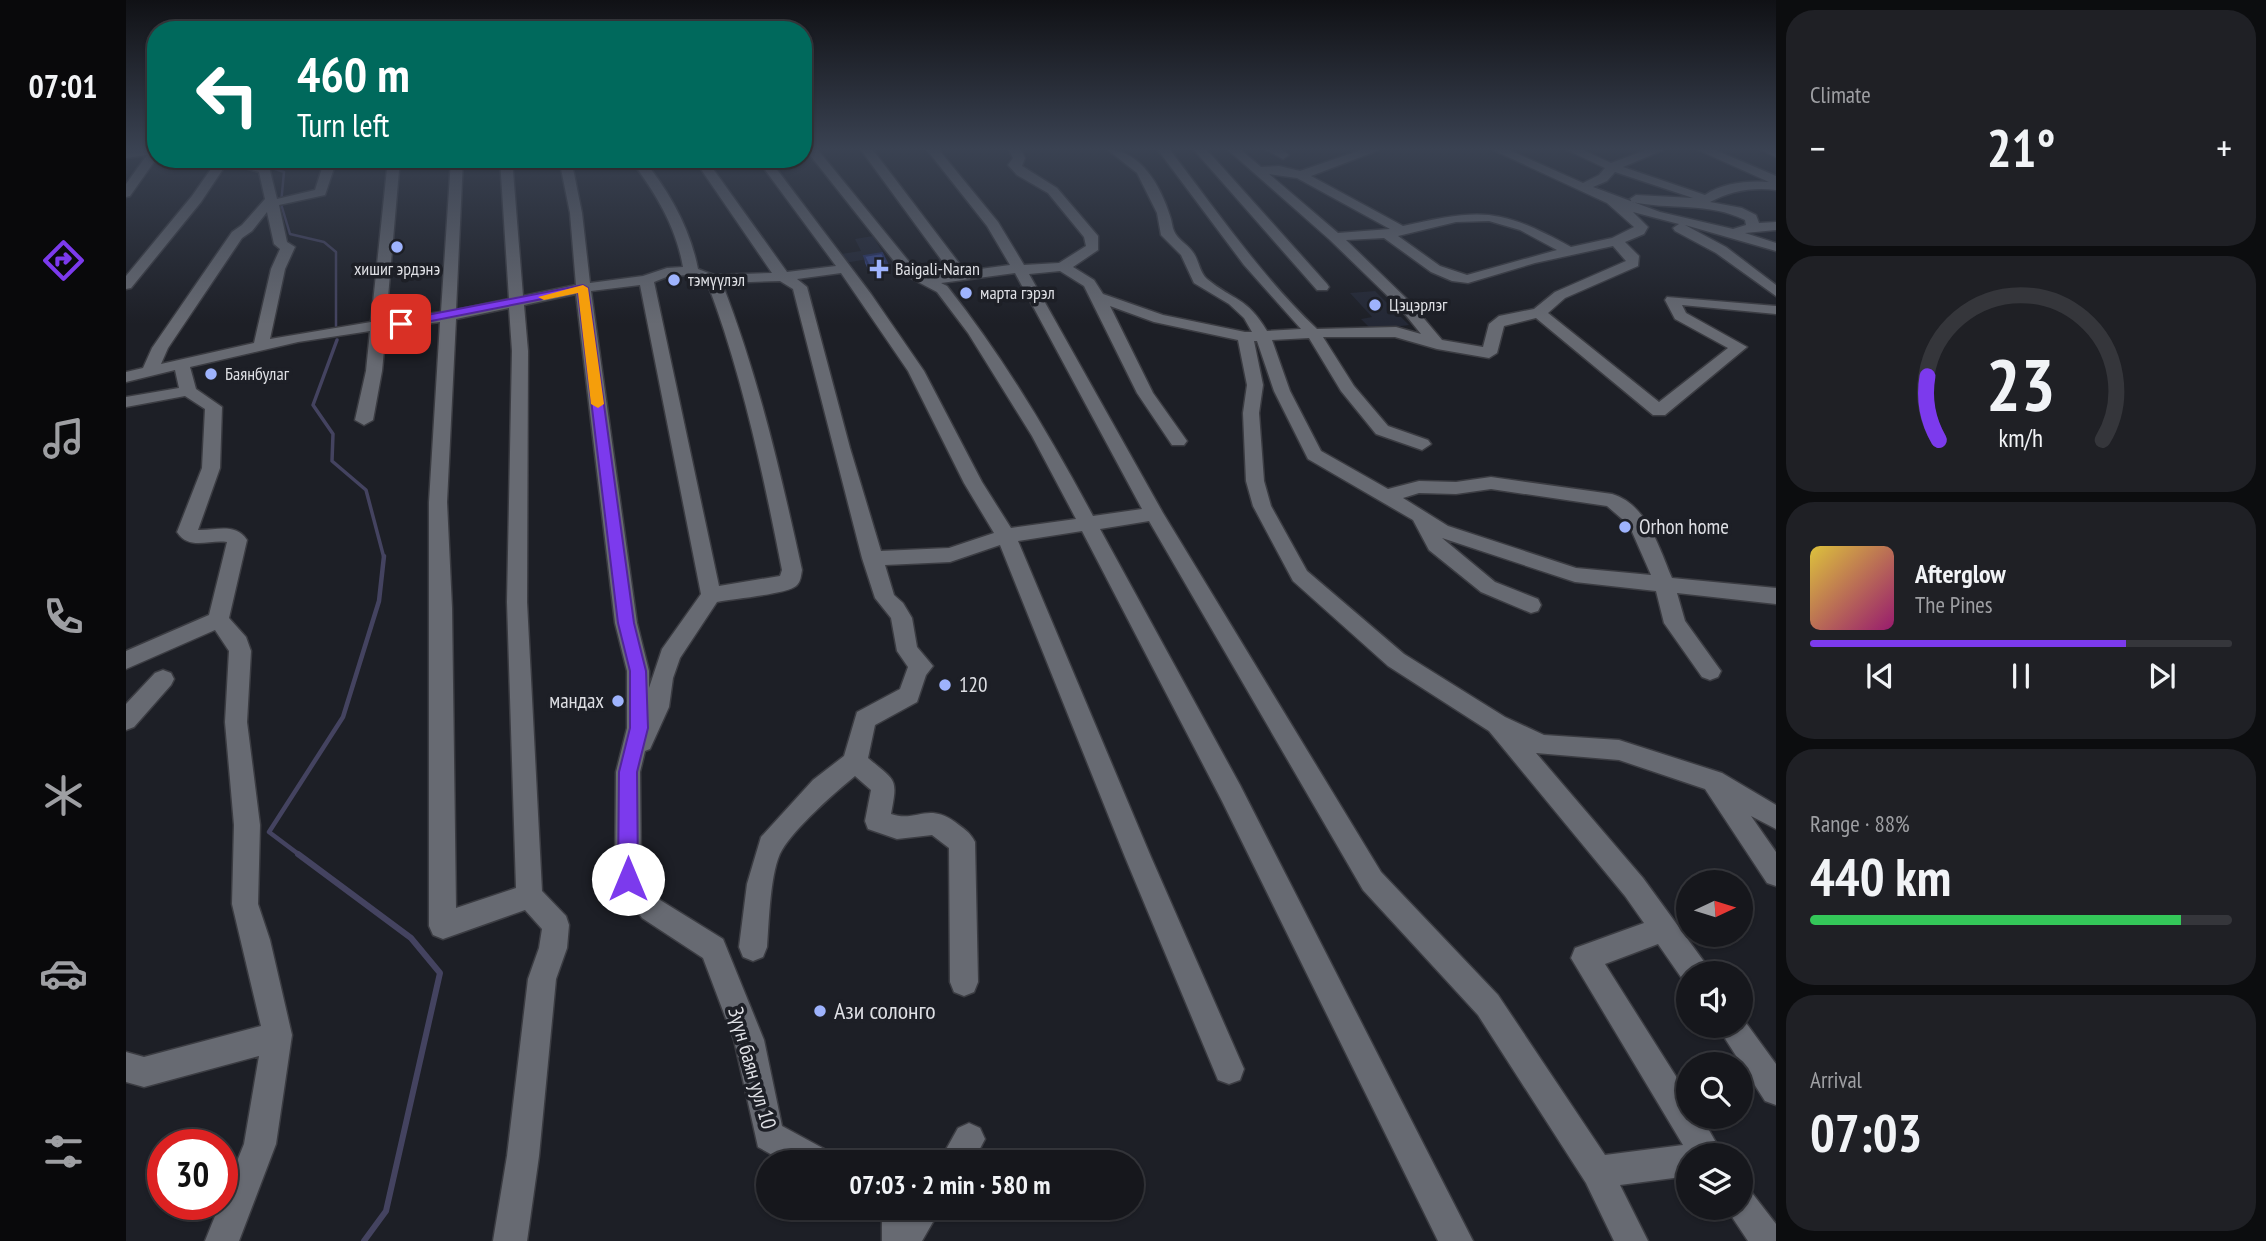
<!DOCTYPE html>
<html lang="en">
<head>
<meta charset="utf-8">
<style>
  :root { --surface:#16171c; --page:#1f2025; --text:#f1f3f6; --muted:#9e9fa3; --line:#35363b; --accent:#7c3aed }
  body { margin:0; font-family:"PT Sans Narrow",sans-serif; background:var(--page); color:var(--text); height:100vh; display:flex; flex-direction:column; font-size:26px; white-space:nowrap }
  * { box-sizing:border-box; margin:0 }
  p { font-size:23px; color:var(--muted) }
  .icon { flex:none; width:38px; height:38px; fill:none; stroke:currentColor; stroke-width:2; stroke-linecap:round; stroke-linejoin:round }
  .map { position:relative; flex:1; overflow:hidden }
  .drawer { display:flex; flex-direction:column; gap:10px; padding:10px; background:#0c0d0f; width:490px }
  .drawer>* { flex:none }
  .hud { position:absolute; left:21px; top:21px; width:665px; height:147px; border-radius:28px; box-shadow:0 2px 5px #0004,0 0 0 2px var(--line); background:#00695c; color:#fff; overflow:hidden }
  .needle { width:46px; rotate:86deg }
  .fabs { position:absolute; left:1550px; top:870px; display:grid; gap:14px }
  .fabs a { display:grid; place-items:center; width:77px; height:77px; border-radius:50%; background:var(--surface); box-shadow:0 2px 5px #0004,0 0 0 2px var(--line); font-size:35px }
  .speed { position:absolute; left:21px; top:1129px; display:flex; gap:14px; font-size:35px; font-weight:700; text-align:center }
  .speed>* { display:grid; place-content:center; width:91px; height:91px; border-radius:50%; background:var(--surface); box-shadow:0 2px 5px #0004,0 0 0 2px var(--line); line-height:1 }
  .speed .limit { border:10px solid #d22; background:#fff; color:#111 }
  .pin { position:absolute; display:grid; place-items:center; width:60px; height:60px; color:#fff; margin:-30px; border-radius:14px; box-shadow:0 4px 10px #0006 }
  .me { position:absolute; width:77px; margin:-38px; rotate:0deg; stroke-linejoin:round; filter:drop-shadow(0 0 5px #0008) }
  .turn { display:flex; align-items:center; gap:24px; height:147px; padding:0 35px; font-size:32px }
  .turn .icon { width:91px; height:91px; stroke-width:2.5 }
  .turn b { display:block; font-size:49px; line-height:60px }
  .big { font-size:52px; font-weight:700; line-height:1.1 }
  .drawer .tile { flex:1; display:flex; flex-direction:column; justify-content:center; gap:10px; min-width:0; padding:0 24px; border-radius:28px; background:var(--page) }
  .drawer .dial { align-items:center; gap:0 }
  .dial svg { height:182px; overflow:visible; fill:none; stroke:var(--line); stroke-width:7; stroke-linecap:round; text-anchor:middle }
  .dial text { fill:var(--text); stroke:none }
  .song { display:flex; align-items:center; gap:21px }
  .cover { width:84px; height:84px; border-radius:10px; background:linear-gradient(135deg,hsl(50 70% 55%),hsl(320 70% 35%)) }
  .played { height:7px; border-radius:4px; background:linear-gradient(90deg,var(--accent) 75%,var(--line) 75%) }
  .keys { display:flex; justify-content:space-around; direction:ltr }
  .heat { display:flex; justify-content:space-between; align-items:center; font-size:38px; direction:ltr }
  .charge { height:10px; border-radius:5px; background:linear-gradient(90deg,#34c759 88%,var(--line) 0) }
  .trip { position:absolute; left:630px; top:1150px; width:388px; height:70px; border-radius:35px; background:var(--surface); box-shadow:0 2px 5px #0004,0 0 0 2px var(--line); font-weight:700; line-height:70px; text-align:center }
  main { display:flex; flex:1; min-height:0 }
  .tab-bar { display:flex; flex-direction:column; width:126px; justify-content:space-around; align-items:center; background:#09090b; color:var(--muted) }
  .tab-bar .icon { width:49px; height:49px }
  .tab-bar .active { color:var(--accent) }
  .tab-bar b { font-size:32px; color:var(--text) }
  .map>svg:first-child { display:block }
  .built { fill:#242835 }
  .lines { fill:none; stroke-linecap:round; stroke-linejoin:round }
  .stream-far3 { stroke:#444360; stroke-width:2.5 }
  .stream-far2 { stroke:#444360; stroke-width:3.5 }
  .stream-far1 { stroke:#444360; stroke-width:4.5 }
  .stream { stroke:#444360; stroke-width:6 }
  .minor-casing { stroke:#3b3c42; stroke-width:3 }
  .minor { fill:#676a72; fill-rule:evenodd }
  .wall { fill:#323f78 }
  .shaded-wall { fill:#293362 }
  .building { fill:#3a498c; stroke:#293362; stroke-width:2 }
  .route { fill:#7c3aed; stroke:#51269a; stroke-width:2 }
  .slow { fill:#f59e0b }
  .poi-dot { fill:#9eb3fd; stroke:#1d1f26; stroke-width:2.5 }
  .labels { text-anchor:middle; stroke-width:7; stroke-linejoin:round; paint-order:stroke }
  .far-poi-label { font-size:18px; fill:#dedfe4; stroke:#1d1f26; text-anchor:start }
  .poi-label { font-size:21px; fill:#dedfe4; stroke:#1d1f26; text-anchor:start }
  .street-label { font-size:21px; fill:#dedfe4; stroke:#1d1f26 }
  .near-poi-label { font-size:24px; fill:#dedfe4; stroke:#1d1f26; text-anchor:start }
</style>
</head>
<body>
<main>
<nav class="tab-bar">
<b>07:01</b>
<svg class="icon active" aria-label="directions" viewBox="0 0 24 24"><path d="M12 3l9 9-9 9-9-9zM9 14v-3h6M13 9l2 2-2 2"/></svg>
<svg class="icon" aria-label="music" viewBox="0 0 24 24"><path d="M9 18V5l10-2v13"/><circle cx="6" cy="18" r="3"/><circle cx="16" cy="16" r="3"/></svg>
<svg class="icon" aria-label="phone" viewBox="0 0 24 24"><path d="M5 4h4l2 5-3 2q2 4 5 5l2-3 5 2v4C11 20 4 13 5 4z"/></svg>
<svg class="icon" aria-label="climate" viewBox="0 0 24 24"><path d="M12 3v18M4 7l16 10M4 17L20 7"/></svg>
<svg class="icon" aria-label="car" viewBox="0 0 24 24"><path d="M5 17H2v-5l4-1 3-4h7l3 4 3 1v5h-3M9 17h6M6 11h13"/><circle cx="7" cy="17" r="2"/><circle cx="17" cy="17" r="2"/></svg>
<svg class="icon" aria-label="filters" viewBox="0 0 24 24"><path d="M4 7h16M4 17h16"/><circle cx="9" cy="7" r="2"/><circle cx="15" cy="17" r="2"/></svg>
</nav>
<div class="map">
<svg width="1650" height="1241" viewBox="0 0 1650 1241">
  <rect width="100%" height="100%" fill="#1d1f26"/>
  <path class="built" d="M 747,236 L 759,256 L 719,263 L 715,254 L 735,251 L 729,239 Z
    M 1249,291 L 1283,325 L 1246,330 L 1235,319 L 1246,317 L 1224,293 Z"/>
  <g class="lines">
    <path class="stream-far3" d="M 121,159 L 158,172 L 155,204 L 164,234 L 198,242 L 210,252 L 210,326"/>
    <path class="stream-far2" d="M 211,340 L 187,405 L 207,434 L 206,461 L 240,490 L 258,558"/>
    <path class="stream-far1" d="M 175,856 L 143,832 L 217,717 L 253,601 L 258,556"/>
    <path class="stream" d="M 172,854 L 285,938 L 314,973 L 260,1211 L 238,1241"/>
    <defs>
      <path id="minor" d="M 0,150 L 30,150 L 30,159 L 4,196 L 0,197 L 0,184 L 21,155 L 0,158 Z
        M 680,150 L 692,150 L 789,269 L 802,276 L 825,273 L 735,150 L 747,150 L 839,271 L 884,265 L 861,226 L 801,150 L 813,150 L 872,222 L 898,265 L 933,263 L 960,246 L 958,237 L 922,193 L 891,175 L 882,165 L 887,158 L 883,150 L 895,150 L 899,158 L 896,166 L 931,188 L 972,236 L 972,250 L 947,267 L 968,280 L 977,294 L 1037,315 L 1119,332 L 1126,332 L 1118,318 L 1103,304 L 1068,283 L 1055,255 L 1035,235 L 1031,213 L 1011,173 L 982,150 C 1015,150 1035,187 1044,216 C 1046,221 1046,227 1048,231 C 1051,239 1061,244 1066,251 C 1073,259 1073,272 1081,279 C 1108,301 1121,297 1141,331 L 1175,329 L 1118,265 L 1032,150 L 1044,150 C 1091,211 1135,276 1191,329 L 1270,327 L 1295,334 L 1274,308 L 1204,240 L 1102,150 L 1115,150 L 1135,167 L 1153,166 L 1174,171 L 1235,150 L 1253,150 L 1185,176 L 1277,226 C 1356,208 1374,208 1445,247 L 1486,238 L 1508,227 L 1481,203 L 1367,150 L 1383,150 L 1457,183 L 1473,175 L 1479,168 L 1441,150 L 1457,150 L 1485,163 L 1520,150 L 1537,150 L 1497,167 L 1579,195 C 1595,183 1624,180 1643,182 L 1572,150 L 1589,150 L 1650,176 L 1650,190 C 1626,187 1605,191 1584,202 L 1616,208 L 1630,215 L 1633,223 L 1650,222 L 1650,230 L 1619,233 L 1650,243 L 1650,251 L 1559,225 L 1600,247 L 1650,285 L 1650,296 L 1590,253 L 1549,231 L 1547,228 L 1553,224 L 1507,212 L 1522,227 L 1518,234 L 1499,242 L 1513,256 L 1512,266 L 1439,298 L 1422,313 L 1533,402 L 1602,348 L 1549,319 L 1539,300 L 1541,297 L 1650,306 L 1650,314 L 1556,305 L 1560,313 L 1621,347 L 1539,415 L 1527,415 L 1410,318 L 1378,326 L 1371,353 L 1363,358 L 1311,349 L 1269,337 L 1197,337 L 1228,386 L 1262,426 L 1302,440 L 1305,444 L 1296,450 L 1250,434 L 1215,391 L 1183,338 L 1146,340 L 1164,391 L 1195,451 L 1262,489 L 1293,481 L 1330,482 L 1365,477 L 1486,494 C 1521,504 1533,548 1546,578 L 1650,588 L 1650,604 L 1551,593 L 1559,621 L 1595,671 L 1592,677 L 1584,680 L 1576,677 L 1538,623 L 1530,591 L 1449,582 L 1316,538 L 1369,582 L 1412,599 L 1415,605 L 1412,611 L 1405,613 L 1355,592 L 1303,550 L 1287,520 L 1182,459 L 1148,391 L 1131,341 L 1128,341 L 1137,385 L 1133,413 L 1138,481 L 1145,506 L 1181,571 L 1278,654 L 1379,717 L 1418,735 L 1493,740 L 1596,773 L 1650,805 L 1650,829 L 1625,816 L 1650,852 L 1650,886 L 1641,883 L 1579,789 L 1493,760 L 1410,753 L 1517,878 L 1579,963 L 1583,973 L 1563,973 L 1563,984 L 1559,983 L 1532,944 L 1479,964 L 1563,1097 L 1563,1116 L 1575,1116 L 1597,1155 L 1563,1155 L 1563,1176 L 1494,1185 L 1522,1241 L 1488,1241 L 1460,1183 L 1352,1015 L 1237,890 L 1023,521 L 974,529 L 1114,785 L 1347,1241 L 1312,1241 L 1096,801 L 956,531 L 892,541 L 1025,857 L 1118,1069 L 1114,1080 L 1103,1084 L 1092,1080 L 999,857 L 874,545 L 824,562 L 759,565 L 768,595 L 777,603 L 786,618 L 791,647 L 807,666 L 800,675 L 791,702 L 749,725 L 742,758 C 770,782 772,777 765,814 C 790,823 801,802 829,822 C 838,829 844,832 849,842 L 852,982 L 848,992 L 838,996 L 828,992 L 824,982 L 823,848 L 806,835 L 771,839 L 742,829 L 739,821 L 745,790 L 729,776 C 708,793 669,828 656,850 C 644,870 643,923 641,947 L 637,957 L 627,961 L 617,957 L 613,947 L 621,884 L 635,837 L 687,780 L 718,756 L 731,712 L 774,689 L 782,667 L 771,651 L 765,618 L 749,598 L 736,558 L 667,289 L 654,281 L 596,283 C 632,375 655,474 676,570 C 675,575 675,582 670,586 C 661,594 606,599 591,602 L 554,658 L 547,678 L 543,707 L 524,749 L 519,751 L 514,772 L 515,875 L 534,900 L 597,939 L 638,1040 L 656,1126 L 702,1151 L 707,1162 L 659,1162 L 632,1147 L 608,1040 L 577,958 L 516,918 L 489,879 L 490,772 L 501,728 L 501,671 L 489,623 L 450,294 L 398,305 L 402,351 L 401,602 L 416,891 L 440,916 L 443,925 L 441,948 L 430,979 L 413,1156 L 401,1241 L 367,1241 L 381,1156 L 402,979 L 413,948 L 416,929 L 399,910 L 317,939 L 307,935 L 303,926 L 303,502 L 314,322 L 260,329 L 256,371 L 247,420 L 238,425 L 229,420 L 240,371 L 244,331 L 172,342 L 64,367 L 70,389 L 96,407 L 94,468 L 72,530 C 89,531 109,522 121,540 L 103,618 L 120,637 L 125,651 L 121,722 L 134,825 L 132,904 L 144,940 L 166,1035 L 150,1144 L 113,1241 L 79,1241 L 118,1144 L 133,1056 L 18,1087 L 0,1082 L 0,1052 L 18,1057 L 135,1026 L 106,904 L 108,825 L 99,722 L 103,651 L 89,630 L 0,669 L 0,651 L 83,615 L 101,542 C 84,539 63,551 51,532 L 76,468 L 79,409 L 59,396 L 0,407 L 0,397 L 53,388 L 49,370 L 0,382 L 0,372 L 17,368 L 26,348 L 106,232 L 116,225 L 139,199 L 133,172 L 101,163 L 75,202 L 5,288 L 0,289 L 0,276 L 66,196 L 92,159 L 113,159 L 143,167 L 151,199 L 189,190 L 199,159 L 211,159 L 199,195 L 153,205 L 161,242 L 169,247 L 159,269 L 144,339 L 245,322 L 262,159 L 274,159 L 260,320 L 315,312 L 325,159 L 337,159 L 330,310 L 383,299 L 374,159 L 386,159 L 397,296 L 450,285 L 444,213 L 433,159 L 445,159 L 456,213 L 464,283 L 517,276 L 541,268 L 557,267 C 550,226 529,192 504,159 L 517,159 C 543,191 564,228 572,269 L 588,275 L 646,273 L 568,159 L 580,159 L 661,272 L 710,266 L 631,159 L 643,159 L 745,294 L 798,371 L 856,482 L 885,528 L 950,519 L 906,436 L 842,333 L 811,292 L 779,275 ZM 1489,172 L 1567,198 L 1510,195 L 1504,199 L 1506,202 C 1543,210 1583,202 1619,220 L 1620,225 L 1607,229 L 1534,212 L 1467,187 L 1481,181 ZM 1143,174 L 1171,178 L 1264,229 L 1212,233 ZM 141,212 L 148,244 L 154,249 L 145,269 L 128,343 L 35,364 L 42,348 L 116,238 L 126,231 ZM 1363,221 L 1394,230 L 1431,250 L 1341,275 L 1314,266 L 1272,236 L 1330,222 ZM 1258,238 L 1305,272 L 1326,281 L 1342,283 L 1409,263 L 1487,246 L 1500,261 L 1429,292 L 1408,309 L 1373,316 L 1363,324 L 1357,347 L 1316,340 L 1284,302 L 1220,240 ZM 934,271 L 958,286 L 1011,393 L 1046,445 L 1058,445 L 1061,441 L 1027,393 L 984,306 L 1028,322 L 1112,340 L 1121,385 L 1117,413 L 1120,481 L 1127,506 L 1167,581 L 1262,666 L 1363,731 L 1499,896 L 1518,923 L 1449,948 L 1445,958 L 1557,1145 L 1479,1155 L 1372,995 L 1255,872 L 1037,513 L 903,274 ZM 715,273 L 782,371 L 838,483 L 868,533 L 823,548 L 755,551 L 724,448 L 681,287 L 671,279 ZM 889,273 L 1016,509 L 967,516 C 924,436 878,358 821,286 L 815,283 ZM 564,275 L 581,282 C 616,374 637,473 656,570 L 654,576 L 593,586 L 528,282 L 543,276 ZM 514,285 L 575,594 L 536,649 L 523,688 L 523,671 L 511,623 L 465,291 ZM 383,308 L 386,351 L 381,602 L 390,888 L 330,908 L 326,608 L 321,502 L 330,319 ZM 1365,489 L 1481,506 L 1503,525 L 1525,575 L 1450,568 L 1322,526 L 1277,498 L 1293,493 L 1330,494 Z
        M 1068,150 L 1081,150 L 1201,284 L 1203,287 L 1201,290 L 1191,290 Z
        M 1140,150 L 1156,150 L 1163,155 L 1157,159 Z
        M 1635,150 L 1650,150 L 1650,157 Z
        M 37,670 L 45,673 L 48,679 L 45,685 L 8,727 L 0,730 L 0,704 L 29,673 Z
        M 1615,1016 L 1650,1064 L 1650,1105 L 1639,1101 L 1591,1026 L 1615,1026 Z
        M 843,1123 L 854,1128 L 859,1139 L 847,1162 L 813,1162 L 832,1128 Z
        M 1615,1188 L 1626,1193 L 1650,1224 L 1650,1241 L 1622,1241 L 1600,1208 L 1615,1208 Z
        M 756,1208 L 815,1208 L 796,1241 L 756,1241 Z"/>
    </defs>
    <use href="#minor" class="minor-casing"/>
    <use href="#minor" class="minor"/>
  </g>
  <path class="wall" d="M 738,256 L 762,271 L 744,274 L 739,263 Z"/>
  <path class="shaded-wall" d="M 761,263 L 762,271 L 744,274 L 743,266 Z"/>
  <path class="building" d="M 756,253 L 761,263 L 743,266 L 738,256 Z"/>
  <linearGradient id="sky" x2="0" y2="1"><stop stop-color="#101115"/><stop offset="0.46" stop-color="#3a4252"/><stop offset="1" stop-color="#3a4252" stop-opacity="0"/></linearGradient>
  <rect width="1650" height="324" fill="url(#sky)"/>
  <path class="route" d="M 457,285 L 462,288 L 508,623 L 520,671 L 522,728 L 511,772 L 512,879 L 509,885 L 502,888 L 495,885 L 492,879 L 493,772 L 504,728 L 504,671 L 492,623 L 452,292 L 275,327 L 269,324 L 275,320 Z"/>
  <path class="slow" d="M 457,285 L 462,288 L 478,404 L 472,408 L 465,404 L 452,293 L 418,300 L 412,297 Z"/>
  <g class="poi-dot">
    <circle cx="271" cy="247" r="7"/>
    <path d="M749.5 258.5h7v7h7v7h-7v7h-7v-7h-7v-7h7z"/>
    <circle cx="548" cy="280" r="7"/>
    <circle cx="840" cy="293" r="7"/>
    <circle cx="1249" cy="305" r="7"/>
    <circle cx="85" cy="374" r="7"/>
    <circle cx="1499" cy="527" r="7"/>
    <circle cx="819" cy="685" r="7"/>
    <circle cx="492" cy="701" r="7"/>
    <circle cx="694" cy="1011" r="7"/>
  </g>
  <g class="labels">
    <g class="far-poi-label">
      <text x="271" y="275" text-anchor="middle">хишиг эрдэнэ</text>
      <text x="769" y="275">Baigali-Naran</text>
      <text x="562" y="286">тэмүүлэл</text>
      <text x="854" y="299">марта гэрэл</text>
      <text x="1263" y="311">Цэцэрлэг</text>
      <text x="99" y="380">Баянбулаг</text>
    </g>
    <g class="poi-label">
      <text x="1513" y="534">Orhon home</text>
      <text x="833" y="692">120</text>
      <text x="478" y="708" text-anchor="end">мандах</text>
    </g>
    <g class="street-label">
      <text transform="translate(626 1068) rotate(74)" y="7">Зүүн баян уул 10</text>
    </g>
    <g class="near-poi-label">
      <text x="708" y="1019">Ази солонго</text>
    </g>
  </g>
</svg>
<div class="fabs">
<a><svg class="needle" viewBox="-14 -14 28 28"><path d="M0-13l5 13h-10z" fill="#e53935"/><path d="M0 13l5-13h-10z" fill="#9e9fa3"/></svg></a>
<a><svg class="icon" aria-label="sound" viewBox="0 0 24 24"><path d="M4 9h4l5-4v14l-5-4H4zM17 9q2 3 0 6"/></svg></a>
<a><svg class="icon" aria-label="search" viewBox="0 0 24 24"><circle cx="10" cy="10" r="6"/><path d="M15 15l6 6"/></svg></a>
<a><svg class="icon" aria-label="layers" viewBox="0 0 24 24"><path d="M12 4l9 5-9 5-9-5zM3 14l9 5 9-5"/></svg></a>
</div>
<div class="speed"><div class="limit">30</div></div>
<div class="pin" style="left:275px;top:324px;background:#d93025"><svg class="icon" aria-label="arrive" viewBox="0 0 24 24"><path d="M6 21V4h12l-3 4 3 4H6"/></svg></div>
<svg class="me" style="left:502px;top:879px" viewBox="-20 -20 40 40"><circle r="19" fill="#fff"/><path d="M0-13L10 11 0 6-10 11z" fill="#7c3aed"/></svg>
<div class="trip">07:03 · 2 min · 580 m</div>
<div class="hud">
<div class="turn"><svg class="icon" aria-label="left" viewBox="0 0 24 24"><path d="M17 20v-9H6M10 6l-5 5 5 5"/></svg><div><b>460 m</b>Turn left</div></div>
</div>
</div>
<section class="drawer">
<div class="tile"><p>Climate</p>
<div class="heat"><a>−</a><b class="big">21°</b><a>+</a></div>
</div>
<div class="tile dial"><svg viewBox="0 0 100 80">
<path d="M14 69A42 42 0 1 1 86 69"/>
<path d="M14 69A42 42 0 0 1 9 41" stroke="#7c3aed"/>
<text x="50" y="56" font-size="32" font-weight="700">23</text>
<text x="50" y="72" font-size="11">km/h</text>
</svg></div>
<div class="tile">
<div class="song"><i class="cover"></i><div><b>Afterglow</b><p>The Pines</p></div></div>
<div class="played"></div>
<div class="keys"><svg class="icon" aria-label="previous" viewBox="0 0 24 24"><path d="M18 5L8 12l10 7zM5 5v14"/></svg><svg class="icon" aria-label="pause" viewBox="0 0 24 24"><path d="M8 5v14M16 5v14"/></svg><svg class="icon" aria-label="next" viewBox="0 0 24 24"><path d="M6 5l10 7-10 7zM19 5v14"/></svg></div>
</div>
<div class="tile"><p>Range · 88%</p><b class="big">440 km</b><div class="charge"></div></div>
<div class="tile"><p>Arrival</p><b class="big">07:03</b></div>
</section>
</main>
</body>
</html>
